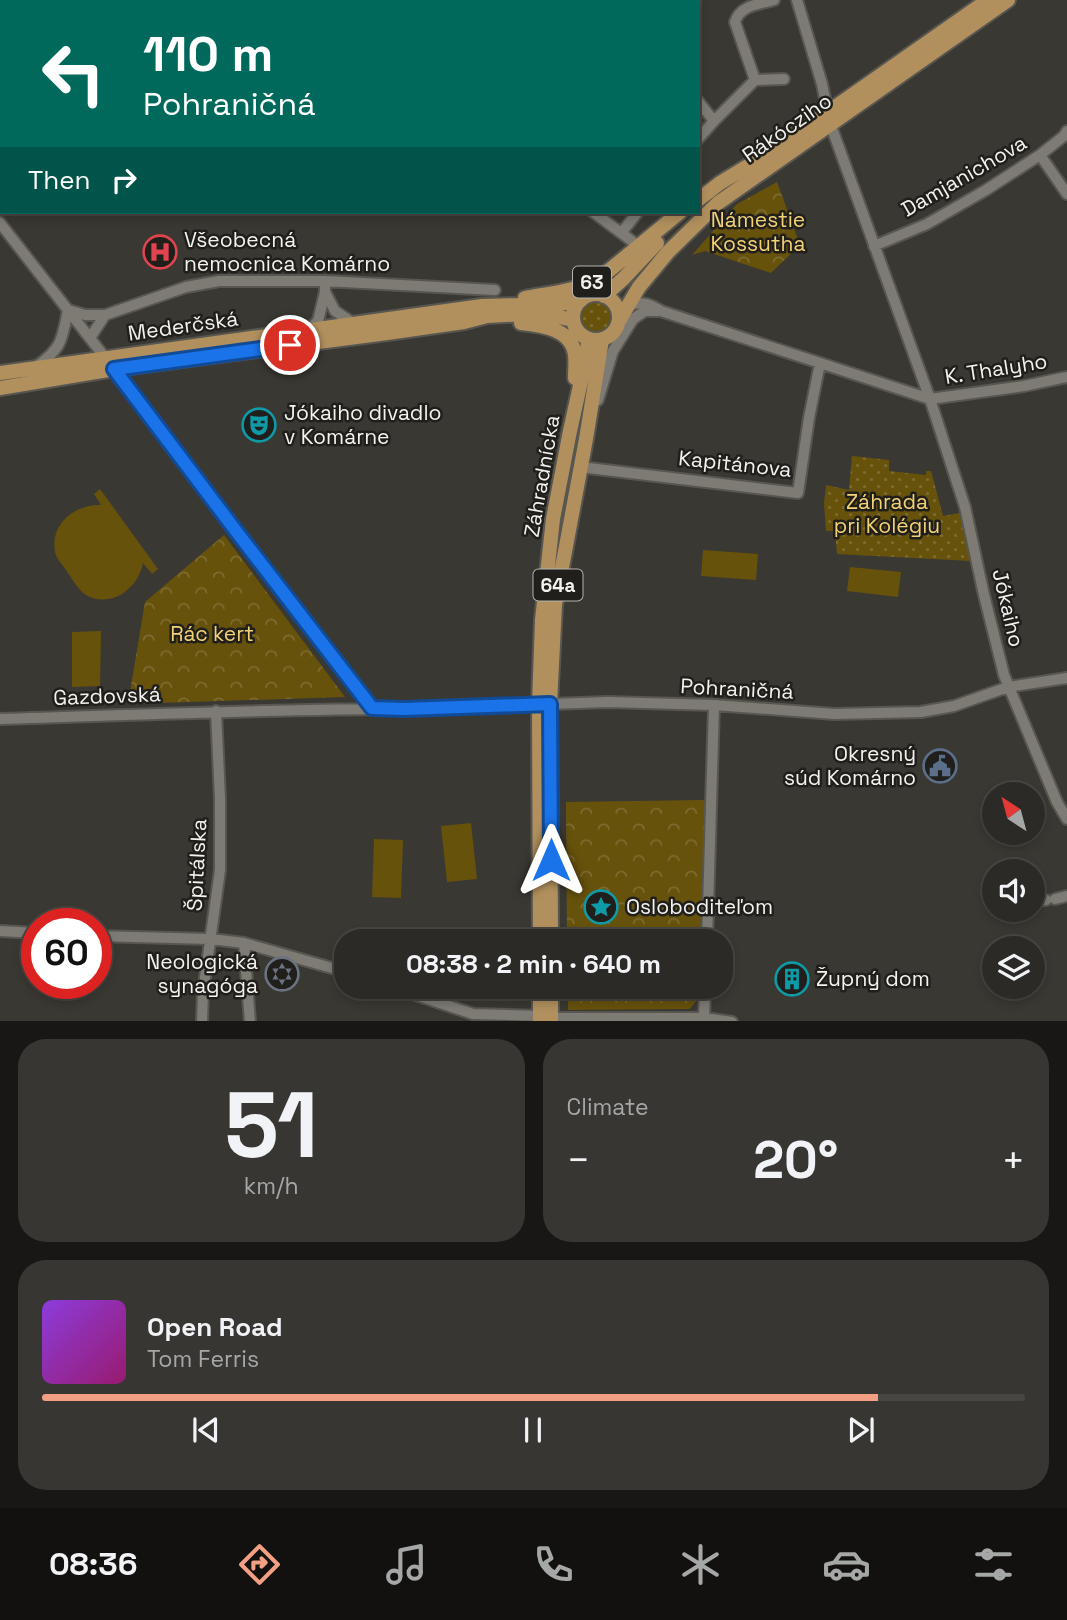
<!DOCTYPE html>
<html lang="en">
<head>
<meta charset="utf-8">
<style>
  :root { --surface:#2c2a26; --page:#383632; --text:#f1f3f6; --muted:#a6a7a7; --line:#484643; --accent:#f39f84 }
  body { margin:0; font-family:"Space Grotesk",sans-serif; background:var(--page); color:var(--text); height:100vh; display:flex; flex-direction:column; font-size:26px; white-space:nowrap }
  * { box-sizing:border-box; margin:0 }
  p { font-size:23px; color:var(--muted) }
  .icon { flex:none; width:38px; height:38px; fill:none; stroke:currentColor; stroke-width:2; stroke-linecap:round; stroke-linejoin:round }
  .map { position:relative; height:1021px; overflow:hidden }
  .sheet { display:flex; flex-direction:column; gap:18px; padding:18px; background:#181715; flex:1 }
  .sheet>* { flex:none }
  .guide { position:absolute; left:0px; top:0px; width:700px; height:214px; box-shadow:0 4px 10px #0003,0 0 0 2px var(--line); background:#00695c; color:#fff; overflow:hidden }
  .needle { width:46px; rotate:324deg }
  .tools { position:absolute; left:982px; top:782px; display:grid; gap:14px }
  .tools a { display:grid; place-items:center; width:63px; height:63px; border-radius:50%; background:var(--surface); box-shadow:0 4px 10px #0003,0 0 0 2px var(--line); font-size:35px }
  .speed { position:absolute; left:21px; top:908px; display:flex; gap:14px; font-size:35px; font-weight:700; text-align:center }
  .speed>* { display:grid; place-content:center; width:91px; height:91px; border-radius:50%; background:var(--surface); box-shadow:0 4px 10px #0003,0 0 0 2px var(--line); line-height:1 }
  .speed .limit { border:10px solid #d22; background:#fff; color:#111 }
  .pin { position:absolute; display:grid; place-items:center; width:60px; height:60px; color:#fff; margin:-30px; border:4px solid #fff; border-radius:50%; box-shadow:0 2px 7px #0007 }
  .me { position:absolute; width:77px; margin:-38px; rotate:0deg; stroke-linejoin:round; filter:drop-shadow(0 0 5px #0008) }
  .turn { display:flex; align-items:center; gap:24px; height:147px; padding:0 28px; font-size:32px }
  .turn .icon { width:91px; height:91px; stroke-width:2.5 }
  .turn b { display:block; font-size:49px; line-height:60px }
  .then { display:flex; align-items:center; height:66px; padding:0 28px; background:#0003; gap:14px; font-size:26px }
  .big { font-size:52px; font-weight:700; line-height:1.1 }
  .sheet .tile { flex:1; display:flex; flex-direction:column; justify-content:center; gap:10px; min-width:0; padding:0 24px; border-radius:28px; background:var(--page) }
  .sheet .dial { align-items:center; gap:0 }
  .dial b { font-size:91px; line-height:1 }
  .song { display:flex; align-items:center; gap:21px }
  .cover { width:84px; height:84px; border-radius:10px; background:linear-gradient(135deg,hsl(270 70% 55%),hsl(320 70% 35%)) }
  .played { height:7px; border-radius:4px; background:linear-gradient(90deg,var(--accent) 85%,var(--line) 85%) }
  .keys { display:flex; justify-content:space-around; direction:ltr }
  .heat { display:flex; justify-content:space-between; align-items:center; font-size:38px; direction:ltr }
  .sheet .tiles { flex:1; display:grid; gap:18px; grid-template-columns:1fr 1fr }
  .tile:last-child { grid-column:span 2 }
  .trip { position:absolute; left:334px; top:929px; width:399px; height:70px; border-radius:28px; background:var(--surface); box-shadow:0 4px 10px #0003,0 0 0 2px var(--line); font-weight:700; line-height:70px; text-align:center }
  .tab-bar { display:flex; height:112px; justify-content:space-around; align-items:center; background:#12110f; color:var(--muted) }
  .tab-bar .icon { width:49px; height:49px }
  .tab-bar .selected { color:var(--accent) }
  .tab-bar b { font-size:32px; color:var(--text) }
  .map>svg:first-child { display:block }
  .grass { fill:url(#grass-dots) }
  .park { fill:url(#park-crowns) }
  .pitch { fill:#67520c }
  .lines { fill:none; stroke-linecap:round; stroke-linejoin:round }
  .minor-casing { stroke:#585650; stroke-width:14 }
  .major-casing { stroke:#585650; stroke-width:18 }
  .minor { stroke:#7d7b74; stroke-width:10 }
  .major { stroke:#b1905d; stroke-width:14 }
  .route-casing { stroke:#114b97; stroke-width:18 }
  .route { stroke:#1a73e8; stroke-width:12 }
  .labels { text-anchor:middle; stroke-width:5; stroke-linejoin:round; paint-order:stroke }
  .shield { fill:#201f1c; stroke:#b4b3af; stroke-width:2 }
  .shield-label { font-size:19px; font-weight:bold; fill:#f3f2ee }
  .street-label { font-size:21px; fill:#f3f2ee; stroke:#201f1c }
  .park-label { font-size:21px; fill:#f3d275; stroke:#201f1c }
  .poi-label { font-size:21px; fill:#f3f2ee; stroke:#201f1c; text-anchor:start }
</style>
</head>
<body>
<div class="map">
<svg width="1067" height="1022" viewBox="0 0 1067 1022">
  <defs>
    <pattern id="grass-dots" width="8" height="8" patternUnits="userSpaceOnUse" patternTransform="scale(1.75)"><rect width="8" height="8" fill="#67520c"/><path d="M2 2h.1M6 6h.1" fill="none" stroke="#7d6b30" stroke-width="1.8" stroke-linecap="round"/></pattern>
    <pattern id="park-crowns" width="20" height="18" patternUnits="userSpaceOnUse" patternTransform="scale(1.75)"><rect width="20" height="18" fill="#67520c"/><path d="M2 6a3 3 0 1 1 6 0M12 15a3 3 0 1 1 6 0" fill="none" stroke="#7d6b30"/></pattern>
  </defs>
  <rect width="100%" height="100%" fill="#3a3832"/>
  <path class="grass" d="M577 317a19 19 0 1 1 38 0a19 19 0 1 1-38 0Z
    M 852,456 L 889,460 L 889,471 L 926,475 L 926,471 L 931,471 L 943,516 L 960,513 L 971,561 L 837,554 L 835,531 L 826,531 L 824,503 L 826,485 L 849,490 Z"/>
  <path class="park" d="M 777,182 L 800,245 L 771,273 L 705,251 L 692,255 L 737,204 Z
    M 224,535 L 345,697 L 128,704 L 145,602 Z
    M 705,800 L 701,941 L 567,941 L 566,802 Z
    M 568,987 L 700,987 C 699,997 697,1002 689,1009 L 568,1010 Z"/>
  <path class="pitch" d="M 100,489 L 158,569 L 152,574 L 143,563 C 140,577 134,585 122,594 C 111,601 93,602 82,592 C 76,586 71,577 66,570 C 62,564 56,558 55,552 C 50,524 75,504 101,505 L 94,494 Z
    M 703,550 L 758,554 L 756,580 L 701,576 Z
    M 850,567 L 901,572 L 898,597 L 847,591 Z
    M 101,631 L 100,686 L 72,687 L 72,632 Z
    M 471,823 L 477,879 L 447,882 L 441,826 Z
    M 374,839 L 403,840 L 401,898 L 372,897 Z"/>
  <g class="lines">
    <defs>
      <path id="minor" d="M 641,0 L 642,2
        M 797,0 L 822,84 L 830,123 L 930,399 L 965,507 L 984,595 L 1004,675 L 1057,802 L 1067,819
        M 755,80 L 735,22 C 740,5 760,4 774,0
        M 755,80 L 784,79
        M 698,101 L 714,121
        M 698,139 L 714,121 L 755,80
        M 1040,155 L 1067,194
        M 593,212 L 640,247
        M 0,223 L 114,369 L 231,525 L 372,708
        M 622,232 L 638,212
        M 874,246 L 927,224 L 986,190 L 1040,155 L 1064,136 L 1067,131
        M 325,292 L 335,311 L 353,323
        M 629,305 C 642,301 650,304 661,311 L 930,399 L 1024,386 L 1067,377
        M 68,310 L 85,315 L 105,315 L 186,287 L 219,281 L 325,281 L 495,290
        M 309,329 L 318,321 L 325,292 L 325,281
        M 90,338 L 105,315
        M 37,366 C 62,348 62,340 68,310
        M 598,400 L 613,351 L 633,319 L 645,311 L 658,311
        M 580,467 L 798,493 L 809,418 L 820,363
        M 0,719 C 135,715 269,709 404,709 L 608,702 L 714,705 L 834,714 L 921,712 L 954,706 L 1008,687 L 1067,678
        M 1055,899 L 1067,896
        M 1032,901 L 1046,900
        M 0,931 L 37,933
        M 96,936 L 211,939 L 244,943 L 346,972
        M 707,942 L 714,705
        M 244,943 L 250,1022
        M 392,987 L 473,1014 L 540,1016
        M 551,1018 L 704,1018 L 732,1022
        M 704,1018 L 705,987
        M 202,1022 L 203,992 L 220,870 L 220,799 L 216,711"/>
      <path id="major" d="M 698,200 L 720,183 L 771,152 L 988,0
        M573 317a23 23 0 1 1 46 0a23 23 0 1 1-46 0Z
        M 604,296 L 624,278 L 657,243
        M 525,298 C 551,293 577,291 600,278 L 680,212
        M 619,321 L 639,287 L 668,252 L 718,203 L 1008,0
        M 521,323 C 542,325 572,329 575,355 C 576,362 575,370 575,378
        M 0,373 L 482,306 L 561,304 L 581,300
        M 0,388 L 114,369 L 387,333 L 464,322 L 487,316 L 526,314 L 559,317 L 573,320
        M 540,942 L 539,705 L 542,620 L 553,519 L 570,431 L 587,354 L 588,339
        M 551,942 L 550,704 L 555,605 L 586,439 L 602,340
        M 551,987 L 551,1022
        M 540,1022 L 540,987"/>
    </defs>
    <use href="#minor" class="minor-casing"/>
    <use href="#major" class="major-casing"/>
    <use href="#minor" class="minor"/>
    <use href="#major" class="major"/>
  </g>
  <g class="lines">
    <defs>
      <path id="route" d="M 290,345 L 114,369 L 236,531 L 372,708 L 404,709 L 550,704 L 551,860"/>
    </defs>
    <use href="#route" class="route-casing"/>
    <use href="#route" class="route"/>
  </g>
  <defs>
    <symbol id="hospital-ring" viewBox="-11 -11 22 22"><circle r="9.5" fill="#201f1c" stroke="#e0444e" stroke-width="1.5"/><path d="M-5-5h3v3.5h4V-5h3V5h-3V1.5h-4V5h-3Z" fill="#e0444e"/></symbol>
    <symbol id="theatre-ring" viewBox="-11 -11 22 22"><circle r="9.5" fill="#201f1c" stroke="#0f9aa8" stroke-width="1.5"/><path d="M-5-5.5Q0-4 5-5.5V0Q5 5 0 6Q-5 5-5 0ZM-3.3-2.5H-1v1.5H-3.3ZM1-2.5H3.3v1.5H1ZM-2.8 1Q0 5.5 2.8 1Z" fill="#0f9aa8"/></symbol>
    <symbol id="civic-ring" viewBox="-11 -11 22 22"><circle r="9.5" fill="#201f1c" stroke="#5c6f8a" stroke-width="1.5"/><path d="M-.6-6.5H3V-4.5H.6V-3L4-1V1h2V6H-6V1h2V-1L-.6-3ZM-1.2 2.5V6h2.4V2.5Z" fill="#5c6f8a"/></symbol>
    <symbol id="sight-ring" viewBox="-11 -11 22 22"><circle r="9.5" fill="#201f1c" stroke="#0f9aa8" stroke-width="1.5"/><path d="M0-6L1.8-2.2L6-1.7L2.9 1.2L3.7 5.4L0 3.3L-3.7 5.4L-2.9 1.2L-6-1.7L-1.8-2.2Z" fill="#0f9aa8"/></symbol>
    <symbol id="synagogue-ring" viewBox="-11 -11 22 22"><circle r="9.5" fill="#201f1c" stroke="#6b7280" stroke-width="1.5"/><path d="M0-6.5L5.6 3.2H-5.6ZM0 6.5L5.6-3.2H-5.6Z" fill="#6b7280"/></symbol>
    <symbol id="building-ring" viewBox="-11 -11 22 22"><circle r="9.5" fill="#201f1c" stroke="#0f9aa8" stroke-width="1.5"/><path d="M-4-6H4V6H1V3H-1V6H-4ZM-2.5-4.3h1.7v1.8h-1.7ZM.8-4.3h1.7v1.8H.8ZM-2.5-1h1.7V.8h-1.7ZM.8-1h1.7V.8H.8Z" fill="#0f9aa8"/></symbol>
  </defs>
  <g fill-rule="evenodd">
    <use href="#hospital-ring" x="141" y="233" width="38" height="38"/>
    <use href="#theatre-ring" x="240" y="406" width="38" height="38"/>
    <use href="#civic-ring" x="921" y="747" width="38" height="38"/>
    <use href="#sight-ring" x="582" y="888" width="38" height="38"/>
    <use href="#synagogue-ring" x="263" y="955" width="38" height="38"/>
    <use href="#building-ring" x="773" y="960" width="38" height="38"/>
  </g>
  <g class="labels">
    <g class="shield">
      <rect x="573" y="266.5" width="38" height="31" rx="5"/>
      <rect x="533.5" y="569.5" width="49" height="31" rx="5"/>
    </g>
    <g class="shield-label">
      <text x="592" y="289">63</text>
      <text x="558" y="592">64a</text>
    </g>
    <g class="street-label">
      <text transform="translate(787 128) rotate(-35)" y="7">Rákócziho</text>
      <text transform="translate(964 176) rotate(-30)" y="7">Damjanichova</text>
      <text transform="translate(183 326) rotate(-8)" y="7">Mederčská</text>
      <text transform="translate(996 369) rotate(-9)" y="7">K. Thalyho</text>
      <text transform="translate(735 464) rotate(6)" y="7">Kapitánova</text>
      <text transform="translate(542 476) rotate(-80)" y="7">Záhradnícka</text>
      <text transform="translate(1008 608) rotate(77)" y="7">Jókaiho</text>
      <text transform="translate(737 689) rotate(3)" y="7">Pohraničná</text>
      <text transform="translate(107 696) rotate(-2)" y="7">Gazdovská</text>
      <text transform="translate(197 865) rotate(-87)" y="7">Špitálska</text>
    </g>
    <g class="park-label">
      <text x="758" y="227">Námestie<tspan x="758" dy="24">Kossutha</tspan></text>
      <text x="887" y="509">Záhrada<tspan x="887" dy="24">pri Kolégiu</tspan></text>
      <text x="212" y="641">Rác kert</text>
    </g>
    <g class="poi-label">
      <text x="184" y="247">Všeobecná<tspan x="184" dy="24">nemocnica Komárno</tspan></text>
      <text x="284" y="420">Jókaiho divadlo<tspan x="284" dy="24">v Komárne</tspan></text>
      <text x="916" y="761" text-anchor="end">Okresný<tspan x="916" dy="24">súd Komárno</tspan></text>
      <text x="626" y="914">Osloboditeľom</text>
      <text x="258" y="969" text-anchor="end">Neologická<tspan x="258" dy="24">synagóga</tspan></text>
      <text x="816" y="986">Župný dom</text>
    </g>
  </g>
</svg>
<div class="tools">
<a><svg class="needle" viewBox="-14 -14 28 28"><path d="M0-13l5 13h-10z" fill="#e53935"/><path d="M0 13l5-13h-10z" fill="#a6a7a7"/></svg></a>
<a><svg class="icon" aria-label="sound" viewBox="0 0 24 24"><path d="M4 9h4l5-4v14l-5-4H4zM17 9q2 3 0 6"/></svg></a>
<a><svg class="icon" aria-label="layers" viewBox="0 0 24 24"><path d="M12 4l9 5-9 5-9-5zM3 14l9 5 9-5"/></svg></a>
</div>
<div class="speed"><div class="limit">60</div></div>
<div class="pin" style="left:290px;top:345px;background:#d93025"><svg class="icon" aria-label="arrive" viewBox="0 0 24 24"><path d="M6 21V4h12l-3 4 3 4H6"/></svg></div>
<svg class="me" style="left:551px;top:860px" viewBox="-20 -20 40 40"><path d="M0-17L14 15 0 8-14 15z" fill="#1a73e8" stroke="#fff" stroke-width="4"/></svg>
<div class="trip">08:38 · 2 min · 640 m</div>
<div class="guide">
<div class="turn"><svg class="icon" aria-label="left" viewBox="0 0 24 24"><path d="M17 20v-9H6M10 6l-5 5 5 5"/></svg><div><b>110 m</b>Pohraničná</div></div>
<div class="then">Then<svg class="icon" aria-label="right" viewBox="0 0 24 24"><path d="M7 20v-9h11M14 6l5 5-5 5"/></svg></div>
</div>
</div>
<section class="sheet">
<div class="tiles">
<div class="tile dial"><b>51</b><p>km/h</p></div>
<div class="tile"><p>Climate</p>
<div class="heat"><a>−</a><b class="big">20°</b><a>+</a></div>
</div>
<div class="tile">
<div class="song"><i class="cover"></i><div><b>Open Road</b><p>Tom Ferris</p></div></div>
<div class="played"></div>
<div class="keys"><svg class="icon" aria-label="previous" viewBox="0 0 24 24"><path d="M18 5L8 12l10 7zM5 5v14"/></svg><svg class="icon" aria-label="pause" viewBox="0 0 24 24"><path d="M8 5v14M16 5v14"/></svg><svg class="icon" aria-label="next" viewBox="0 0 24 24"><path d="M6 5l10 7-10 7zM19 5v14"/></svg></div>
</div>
</div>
</section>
<nav class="tab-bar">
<b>08:36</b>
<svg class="icon selected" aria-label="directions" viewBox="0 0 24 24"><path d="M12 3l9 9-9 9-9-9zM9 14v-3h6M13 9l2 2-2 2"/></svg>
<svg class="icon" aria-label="music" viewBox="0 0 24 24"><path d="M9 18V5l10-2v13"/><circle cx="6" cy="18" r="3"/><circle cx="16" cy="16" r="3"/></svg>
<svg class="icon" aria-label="phone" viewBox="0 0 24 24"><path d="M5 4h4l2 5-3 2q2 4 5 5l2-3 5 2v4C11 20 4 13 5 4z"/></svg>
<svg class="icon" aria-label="climate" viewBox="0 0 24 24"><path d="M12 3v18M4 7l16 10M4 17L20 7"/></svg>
<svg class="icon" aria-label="car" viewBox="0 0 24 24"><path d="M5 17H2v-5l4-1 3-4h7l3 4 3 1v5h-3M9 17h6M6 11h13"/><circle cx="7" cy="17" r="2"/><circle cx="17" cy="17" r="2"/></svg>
<svg class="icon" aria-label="filters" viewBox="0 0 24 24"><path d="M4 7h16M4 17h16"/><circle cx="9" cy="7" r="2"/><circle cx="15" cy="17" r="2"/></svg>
</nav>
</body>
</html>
